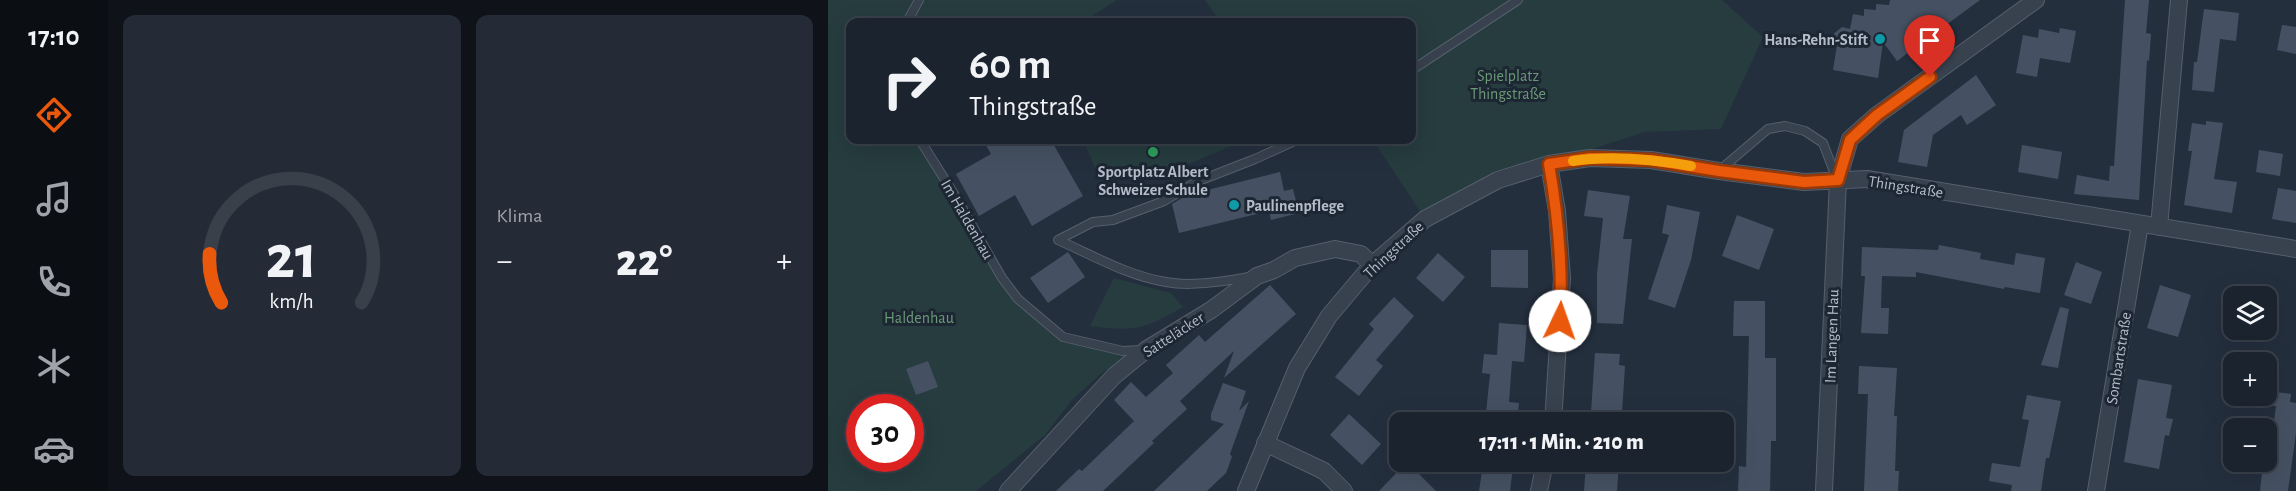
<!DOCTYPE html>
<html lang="de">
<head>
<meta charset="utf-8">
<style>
  :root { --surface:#1b232e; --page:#242b36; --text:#f1f3f6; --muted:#a0a4aa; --line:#39404a; --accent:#ea580c }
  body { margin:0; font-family:"Alegreya Sans",sans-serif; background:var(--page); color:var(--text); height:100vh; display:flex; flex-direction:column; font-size:22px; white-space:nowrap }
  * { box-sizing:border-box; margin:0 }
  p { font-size:20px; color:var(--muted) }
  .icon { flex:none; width:33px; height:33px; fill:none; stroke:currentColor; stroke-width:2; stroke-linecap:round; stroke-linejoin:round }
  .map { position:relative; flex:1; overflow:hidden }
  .panel { display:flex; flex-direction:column; gap:15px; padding:15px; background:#0f1319; width:720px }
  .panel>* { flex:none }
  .hud { position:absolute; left:18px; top:18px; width:570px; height:126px; border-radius:12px; box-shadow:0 6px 24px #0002,0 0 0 2px var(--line); background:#1b232e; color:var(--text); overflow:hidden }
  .fabs { position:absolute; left:1395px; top:286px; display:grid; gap:12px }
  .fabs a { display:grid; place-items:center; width:54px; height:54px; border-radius:12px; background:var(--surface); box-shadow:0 6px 24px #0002,0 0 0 2px var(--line); font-size:30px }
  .speed { position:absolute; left:18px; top:394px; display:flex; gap:12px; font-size:30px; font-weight:700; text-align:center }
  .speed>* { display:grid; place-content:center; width:78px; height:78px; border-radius:50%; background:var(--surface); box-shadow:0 6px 24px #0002,0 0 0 2px var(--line); line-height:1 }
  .speed .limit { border:9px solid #d22; background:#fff; color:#111 }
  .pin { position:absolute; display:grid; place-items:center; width:51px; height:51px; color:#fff; margin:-62px -26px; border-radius:50% 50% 50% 0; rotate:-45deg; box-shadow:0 0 6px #0007 }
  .pin .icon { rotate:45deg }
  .me { position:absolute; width:66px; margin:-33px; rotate:3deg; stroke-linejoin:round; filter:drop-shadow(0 0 4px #0008) }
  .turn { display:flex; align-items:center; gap:21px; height:126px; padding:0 24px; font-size:27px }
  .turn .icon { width:78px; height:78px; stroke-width:2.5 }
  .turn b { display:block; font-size:42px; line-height:51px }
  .big { font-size:45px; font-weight:800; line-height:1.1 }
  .panel .widget { flex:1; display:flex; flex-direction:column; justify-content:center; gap:9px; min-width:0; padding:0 21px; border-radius:12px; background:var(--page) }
  .panel .dial { align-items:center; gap:0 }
  .dial svg { height:156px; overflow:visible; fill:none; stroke:var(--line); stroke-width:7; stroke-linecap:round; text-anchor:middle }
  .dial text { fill:var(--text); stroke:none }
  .heat { display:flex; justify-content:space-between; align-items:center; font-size:33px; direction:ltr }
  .panel .tiles { flex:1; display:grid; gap:15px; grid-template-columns:repeat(2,1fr) }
  .trip { position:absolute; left:561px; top:412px; width:345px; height:60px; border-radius:12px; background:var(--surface); box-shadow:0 6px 24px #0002,0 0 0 2px var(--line); font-weight:800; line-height:60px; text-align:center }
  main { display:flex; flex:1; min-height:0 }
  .tabs { display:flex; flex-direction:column; width:108px; justify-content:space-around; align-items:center; background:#0b0e12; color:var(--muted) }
  .tabs .icon { width:42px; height:42px }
  .tabs .on { color:var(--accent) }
  .tabs b { font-size:27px; color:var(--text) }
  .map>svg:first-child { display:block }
  .green { fill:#263c3f; fill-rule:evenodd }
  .building { fill:#455162 }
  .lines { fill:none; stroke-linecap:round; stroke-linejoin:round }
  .lane-casing { stroke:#565f6c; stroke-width:10 }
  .street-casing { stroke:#565f6c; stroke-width:18 }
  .lane { stroke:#38414e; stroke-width:8 }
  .street { stroke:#38414e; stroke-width:16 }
  .route-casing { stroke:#983908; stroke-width:15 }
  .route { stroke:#ea580c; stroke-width:10 }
  .slow { stroke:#f59e0b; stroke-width:10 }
  .culture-dot { fill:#0f9aa8; stroke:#1d2633; stroke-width:2 }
  .leisure-dot { fill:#2e9e5b; stroke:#1d2633; stroke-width:2 }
  .labels { text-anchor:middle; stroke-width:6; stroke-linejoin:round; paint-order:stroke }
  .poi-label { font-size:16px; font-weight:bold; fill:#b4bcc9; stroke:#1d2633; text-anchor:end }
  .park-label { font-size:16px; fill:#6b9a76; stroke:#1d2633 }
  .street-label { font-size:16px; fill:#b4bcc9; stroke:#1d2633 }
</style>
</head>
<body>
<main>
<nav class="tabs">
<b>17:10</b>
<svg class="icon on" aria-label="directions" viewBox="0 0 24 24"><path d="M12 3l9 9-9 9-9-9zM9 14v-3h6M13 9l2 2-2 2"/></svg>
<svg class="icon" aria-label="music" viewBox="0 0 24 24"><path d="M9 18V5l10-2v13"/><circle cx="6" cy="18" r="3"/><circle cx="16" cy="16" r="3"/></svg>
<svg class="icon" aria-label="phone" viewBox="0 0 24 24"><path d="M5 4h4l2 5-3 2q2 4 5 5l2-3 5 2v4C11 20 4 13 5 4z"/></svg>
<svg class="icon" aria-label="climate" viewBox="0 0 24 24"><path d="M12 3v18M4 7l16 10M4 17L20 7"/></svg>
<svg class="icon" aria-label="car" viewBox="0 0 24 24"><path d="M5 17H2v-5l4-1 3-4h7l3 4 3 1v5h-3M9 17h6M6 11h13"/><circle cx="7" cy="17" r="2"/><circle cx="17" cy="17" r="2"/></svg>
</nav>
<section class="panel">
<div class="tiles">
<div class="widget dial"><svg viewBox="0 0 100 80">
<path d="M14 69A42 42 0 1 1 86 69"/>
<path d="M14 69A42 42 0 0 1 8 44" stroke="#ea580c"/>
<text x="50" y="56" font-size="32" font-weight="700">21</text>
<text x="50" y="72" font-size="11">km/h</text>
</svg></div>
<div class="widget"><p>Klima</p>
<div class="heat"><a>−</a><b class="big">22°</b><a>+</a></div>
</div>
</div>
</section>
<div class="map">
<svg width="1468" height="491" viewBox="0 0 1468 491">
  <rect width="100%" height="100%" fill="#242f3e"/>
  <path class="green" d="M 0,0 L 289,0 L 255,22 L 22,22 L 22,140 L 92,140 L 174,278 L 235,337 L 272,347 L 319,349 L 275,372 L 244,400 L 217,435 L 148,491 L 0,491 ZM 32,408 L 82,408 L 82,459 L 32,459 Z
    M 377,0 L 894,0 L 935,37 L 893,129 L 816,132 L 670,180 L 597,219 L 545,140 L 584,140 L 584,22 L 392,22 Z
    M 255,140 L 418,140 L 361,164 L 303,178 L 298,167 L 272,180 Z
    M 286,278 L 343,293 L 355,307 C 317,329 306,332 262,326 Z"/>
  <path class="building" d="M 1062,0 L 1152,0 L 1069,61 L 1055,42 L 1050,78 L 1005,70 L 1009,45 L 1003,36 L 1014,27 L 1022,29 L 1025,14 L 1036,16 L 1036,9 L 1048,10 L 1048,4 L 1061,5 Z
    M 1297,0 L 1321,0 L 1318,33 L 1323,34 L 1321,61 L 1319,60 L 1311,200 L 1246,194 L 1249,175 L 1281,181 L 1282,166 L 1286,166 Z
    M 1376,9 L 1411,13 L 1408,41 L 1392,39 L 1386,92 L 1364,90 L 1366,62 L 1369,62 Z
    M 1454,25 L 1468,27 L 1468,54 L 1449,50 Z
    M 1232,28 L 1248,31 L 1242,63 L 1212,58 L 1209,77 L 1188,73 L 1195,35 L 1210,38 L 1211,29 L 1231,33 Z
    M 1148,75 L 1168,105 L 1139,125 L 1133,115 L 1105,135 L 1099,167 L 1070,162 L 1076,130 Z
    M 1378,121 L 1395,123 L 1386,179 L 1409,182 L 1404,213 L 1356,205 L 1364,151 L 1360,151 L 1364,123 L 1378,125 Z
    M 155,140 L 223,140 L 255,196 L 204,226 L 187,195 L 151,216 L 128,174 L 163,154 Z
    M 1194,145 L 1234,152 L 1230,179 L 1190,172 Z
    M 1431,150 L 1455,154 L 1452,176 L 1428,172 Z
    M 452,172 L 456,191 L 465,189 L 471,213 L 443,220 L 441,211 L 351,233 L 344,204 L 359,195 Z
    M 1450,188 L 1468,191 L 1468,223 L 1444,219 Z
    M 760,190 L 802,196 L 795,239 L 804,239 L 795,324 L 769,323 L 769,274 L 775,218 L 756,216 Z
    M 839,205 L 872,212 L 863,260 L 847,308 L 820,299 L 841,235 L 834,233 Z
    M 909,215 L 946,229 L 931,270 L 894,256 Z
    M 1111,245 L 1153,253 L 1152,259 L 1186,265 L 1188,253 L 1217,258 L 1212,293 L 1177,287 L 1176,289 L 1088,272 L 1088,277 L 1054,276 L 1053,308 L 1061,308 L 1060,334 L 1033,333 L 1037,276 L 1033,276 L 1034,247 L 1110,250 Z
    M 663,250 L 700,250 L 700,288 L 663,287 Z
    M 240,252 L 257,277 L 220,303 L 202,278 Z
    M 610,253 L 637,277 L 615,302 L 588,278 Z
    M 1248,262 L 1274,272 L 1263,304 L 1236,295 Z
    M 442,285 L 468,314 L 396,378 L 406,351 L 352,401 L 359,409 L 324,441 L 326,443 L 275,491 L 228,491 L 251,469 L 254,471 L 306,421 L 286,400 L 303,382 L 318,397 L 345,373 L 338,365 L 371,335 L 377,342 Z
    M 1332,285 L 1363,295 L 1350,337 L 1319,328 Z
    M 566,297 L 586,316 L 548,360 L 555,366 L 531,396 L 507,377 L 546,329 L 541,324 Z
    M 906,301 L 937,301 L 937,358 L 948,358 L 948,441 L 943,441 L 942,491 L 910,491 L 911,466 L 918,467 L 921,336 L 905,336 Z
    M 1232,307 L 1241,309 L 1230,368 L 1213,365 Z
    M 671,323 L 699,325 L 696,362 L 684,361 L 681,402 L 691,403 L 689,423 L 657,423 L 662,374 L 654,373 L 656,354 L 669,355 Z
    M 767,353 L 792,354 L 791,365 L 797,366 L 794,413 L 763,412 Z
    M 100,361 L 110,387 L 88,395 L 78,369 Z
    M 1031,366 L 1069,368 L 1066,416 L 1069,416 L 1067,471 L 1071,471 L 1070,491 L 1036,491 L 1040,394 L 1030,394 Z
    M 1310,379 L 1344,385 L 1338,418 L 1345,419 L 1341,436 L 1337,435 L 1331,469 L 1296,462 Z
    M 395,383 L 418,391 L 411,411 L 421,401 L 402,454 L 404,457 L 398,473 L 379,491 L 326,491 L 396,424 L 383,420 L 383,414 Z
    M 1440,391 L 1463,394 L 1462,402 L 1468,403 L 1468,433 L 1460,491 L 1432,491 L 1435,462 L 1438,462 L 1438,454 L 1442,454 L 1448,406 L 1438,405 Z
    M 1199,395 L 1233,401 L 1221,458 L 1218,458 L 1213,491 L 1183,491 L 1184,485 L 1161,481 L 1164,463 L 1192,467 L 1201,420 L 1194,419 Z
    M 521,414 L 553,444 L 534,465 L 502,435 Z
    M 579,462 L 608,491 L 551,491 Z
    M 758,462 L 791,462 L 789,491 L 756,491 Z
    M 655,464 L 685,468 L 682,491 L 651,491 Z"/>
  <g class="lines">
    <defs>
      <path id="lane" d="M 79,22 L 91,0
        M 584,70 L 690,0
        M 92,140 L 129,199 L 174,278 L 190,299 L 235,337 L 295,351 L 313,350
        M 893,169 L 940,129 L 957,126 L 977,131 L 995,143 L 1008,177
        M 230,240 L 265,222 L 285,220 L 336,201 L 368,182 L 427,159 L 469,140
        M 230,240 C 264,255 300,276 338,282 C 363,287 396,281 421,277"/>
      <path id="street" d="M 721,164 L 729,211 L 734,278 L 725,423
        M 1331,227 L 1351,0
        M 437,443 L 496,471 L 516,491
        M 180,491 L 286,376 L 319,349 L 383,310 L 429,276 L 446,270 L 467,258 L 507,249 L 533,254 L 544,265
        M 418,491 L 469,368 L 501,316 L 544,265 L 597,219 L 670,180 L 721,164 L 762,158 L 823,160 L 891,171 L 976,182 L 1039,179 L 1468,249
        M 711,491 L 717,462
        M 996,491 L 1010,180 L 1022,139 L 1049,115 L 1208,0
        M 1268,491 L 1312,224"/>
    </defs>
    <use href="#lane" class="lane-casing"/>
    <use href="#street" class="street-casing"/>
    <use href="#lane" class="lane"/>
    <use href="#street" class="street"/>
  </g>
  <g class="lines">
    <defs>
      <path id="route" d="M 732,321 C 735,267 730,216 721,164 L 762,158 L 823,160 L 891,171 L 976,182 L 1010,180 L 1022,140 L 1049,115 L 1102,77"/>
    </defs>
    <use href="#route" class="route-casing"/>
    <use href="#route" class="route"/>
    <path class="slow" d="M 745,161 C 784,155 824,159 863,166"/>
  </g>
  <g class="culture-dot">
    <circle cx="1052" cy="39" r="6"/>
    <circle cx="406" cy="205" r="6"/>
  </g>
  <circle class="leisure-dot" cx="325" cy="152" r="6"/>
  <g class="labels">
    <g class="poi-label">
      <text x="1040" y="45">Hans-Rehn-Stift</text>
      <text x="325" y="177" text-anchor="middle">Sportplatz Albert<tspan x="325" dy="18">Schweizer Schule</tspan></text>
      <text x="418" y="211" text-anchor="start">Paulinenpflege</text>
    </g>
    <g class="park-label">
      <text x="680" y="81">Spielplatz<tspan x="680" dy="18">Thingstraße</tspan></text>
      <text x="91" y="323">Haldenhau</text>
    </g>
    <g class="street-label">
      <text transform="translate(1078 186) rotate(9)" y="6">Thingstraße</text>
      <text transform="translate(140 219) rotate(60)" y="6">Im Haldenhau</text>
      <text transform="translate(565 249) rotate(-43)" y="6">Thingstraße</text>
      <text transform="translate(345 334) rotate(-33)" y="6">Satteläcker</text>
      <text transform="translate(1003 336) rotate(-88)" y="6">Im Langen Hau</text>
      <text transform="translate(1290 358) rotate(-81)" y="6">Sombartstraße</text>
    </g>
  </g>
</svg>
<div class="fabs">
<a><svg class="icon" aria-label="layers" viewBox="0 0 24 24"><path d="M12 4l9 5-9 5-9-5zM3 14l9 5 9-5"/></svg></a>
<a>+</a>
<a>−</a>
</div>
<div class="speed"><div class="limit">30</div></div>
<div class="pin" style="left:1102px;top:77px;background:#d93025"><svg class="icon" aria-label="arrive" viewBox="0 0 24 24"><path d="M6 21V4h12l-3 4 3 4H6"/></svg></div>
<svg class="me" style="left:732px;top:321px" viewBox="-20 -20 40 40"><circle r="19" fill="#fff"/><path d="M0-13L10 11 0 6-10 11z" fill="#ea580c"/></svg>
<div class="trip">17:11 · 1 Min. · 210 m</div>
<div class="hud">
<div class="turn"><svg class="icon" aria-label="right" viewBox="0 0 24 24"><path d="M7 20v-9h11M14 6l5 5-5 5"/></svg><div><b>60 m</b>Thingstraße</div></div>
</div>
</div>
</main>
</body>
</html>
